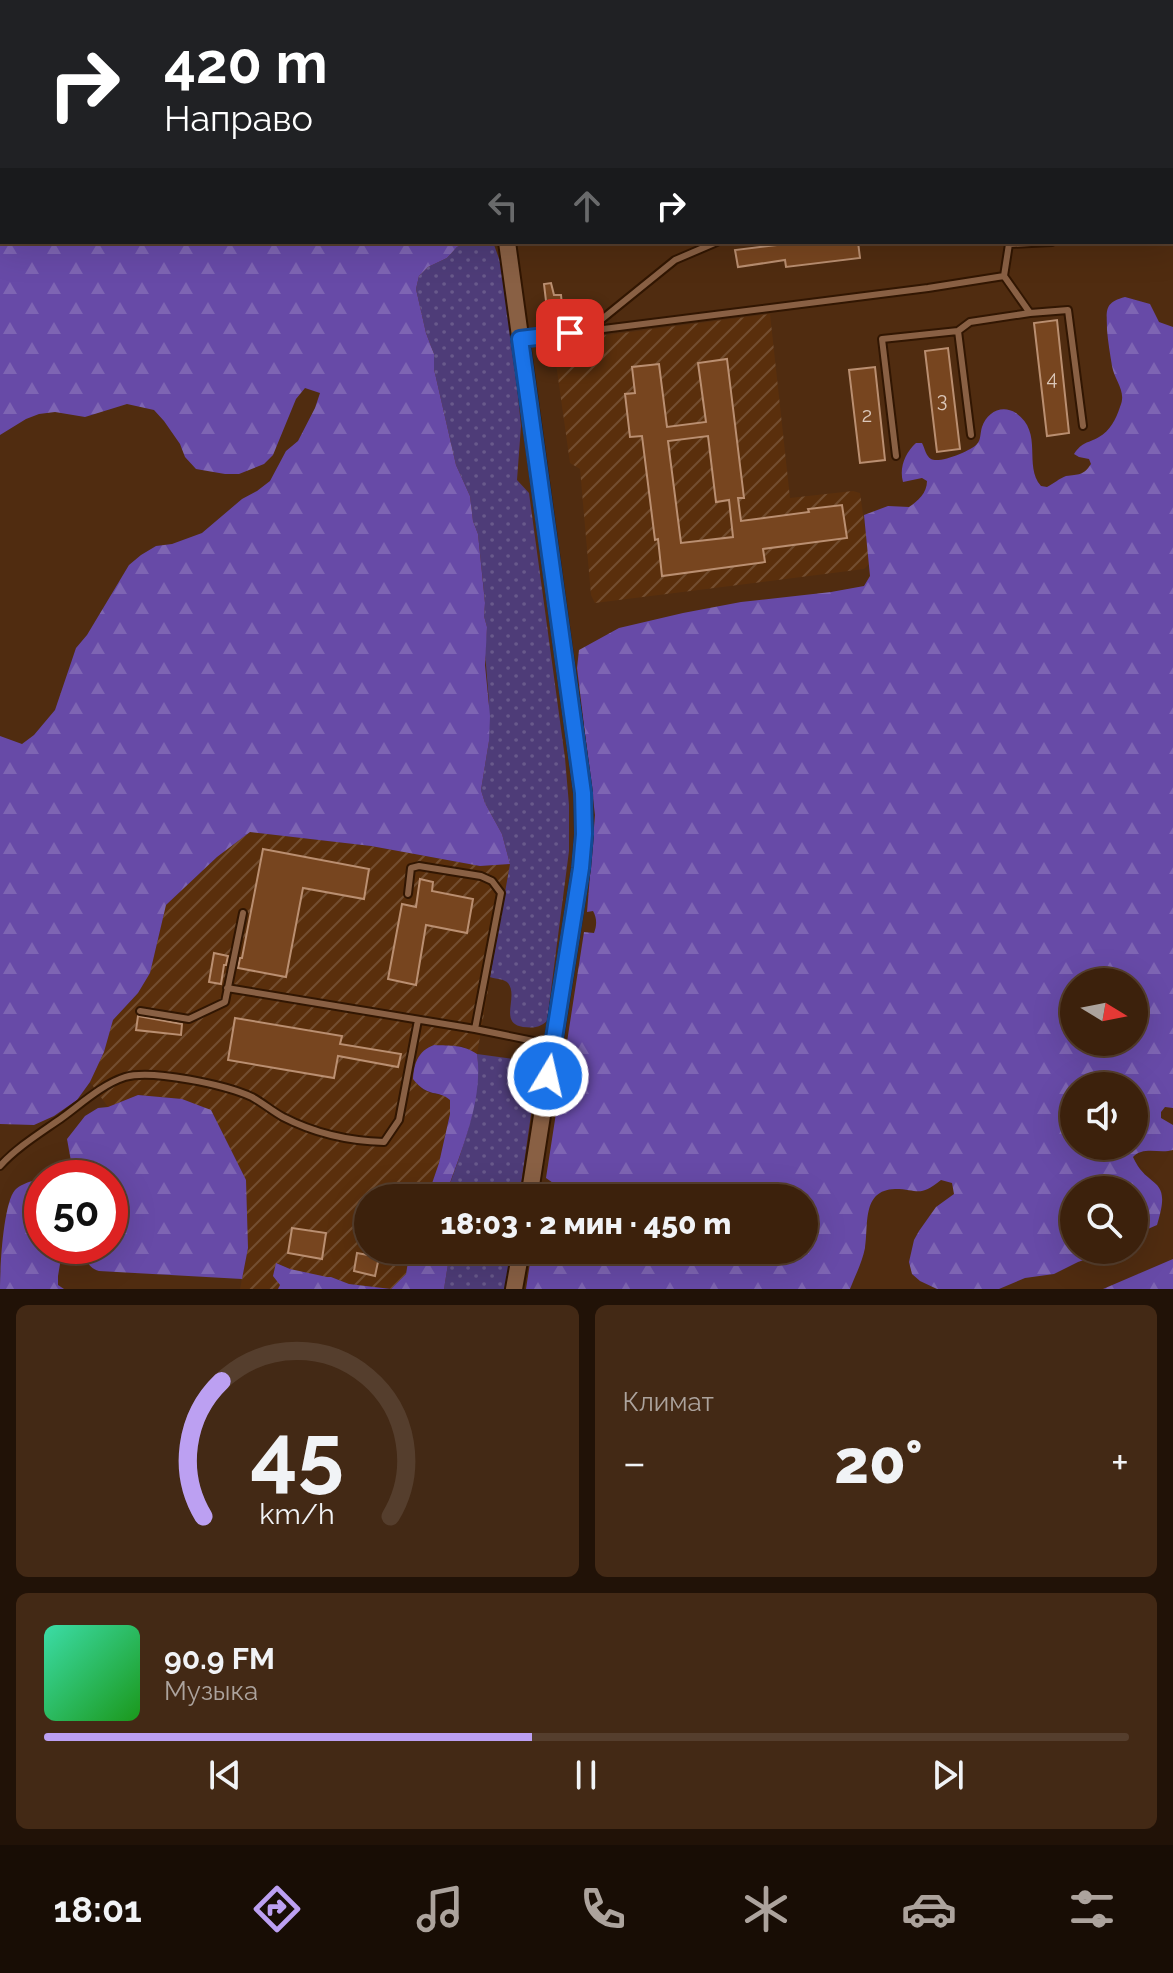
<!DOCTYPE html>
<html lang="ru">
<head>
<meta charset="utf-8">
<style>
  :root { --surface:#3c210c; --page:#432915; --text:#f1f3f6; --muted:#aca39d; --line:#553e2d; --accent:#bca0f2 }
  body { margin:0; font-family:Raleway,sans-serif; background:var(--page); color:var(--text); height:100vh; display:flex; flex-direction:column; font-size:30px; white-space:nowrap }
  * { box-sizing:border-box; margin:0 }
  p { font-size:26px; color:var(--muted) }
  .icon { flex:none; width:44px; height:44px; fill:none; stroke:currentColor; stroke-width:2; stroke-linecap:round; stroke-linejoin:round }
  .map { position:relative; height:1289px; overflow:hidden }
  .details { display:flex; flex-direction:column; gap:16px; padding:16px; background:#211207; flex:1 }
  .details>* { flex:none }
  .hud { position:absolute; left:0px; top:0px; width:1174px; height:244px; box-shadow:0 8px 32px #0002,0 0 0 2px var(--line); background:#202124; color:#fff; overflow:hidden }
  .needle { width:52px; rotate:100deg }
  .fabs { position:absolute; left:1060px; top:968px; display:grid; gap:16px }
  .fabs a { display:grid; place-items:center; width:88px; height:88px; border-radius:50%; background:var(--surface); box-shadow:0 8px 32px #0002,0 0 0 2px var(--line); font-size:40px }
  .speed { position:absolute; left:24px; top:1160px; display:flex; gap:16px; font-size:40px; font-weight:700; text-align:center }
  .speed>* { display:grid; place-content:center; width:104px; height:104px; border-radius:50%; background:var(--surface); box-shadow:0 8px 32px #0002,0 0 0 2px var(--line); line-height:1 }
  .speed .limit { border:12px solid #d22; background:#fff; color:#111 }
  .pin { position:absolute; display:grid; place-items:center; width:68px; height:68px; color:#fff; margin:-34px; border-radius:16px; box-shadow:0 4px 12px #0006 }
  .me { position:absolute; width:88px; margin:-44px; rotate:9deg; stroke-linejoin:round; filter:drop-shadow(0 0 6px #0008) }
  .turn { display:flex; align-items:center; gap:28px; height:168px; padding:0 32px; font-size:36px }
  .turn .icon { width:104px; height:104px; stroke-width:2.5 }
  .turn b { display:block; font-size:56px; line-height:68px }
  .lanes { display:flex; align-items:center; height:76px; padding:0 32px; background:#0003; justify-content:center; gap:40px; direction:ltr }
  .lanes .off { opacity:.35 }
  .big { font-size:60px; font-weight:800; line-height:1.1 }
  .details .widget { flex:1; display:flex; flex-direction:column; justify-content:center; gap:12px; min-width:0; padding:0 28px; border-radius:12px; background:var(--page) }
  .details .dial { align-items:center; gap:0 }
  .dial svg { height:208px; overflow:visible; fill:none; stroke:var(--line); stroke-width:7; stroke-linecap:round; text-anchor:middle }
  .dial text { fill:var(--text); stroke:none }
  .song { display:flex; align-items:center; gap:24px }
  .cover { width:96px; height:96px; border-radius:12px; background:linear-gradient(135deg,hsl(160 70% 55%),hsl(120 70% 35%)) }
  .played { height:8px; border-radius:4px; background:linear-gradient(90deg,var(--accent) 45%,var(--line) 45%) }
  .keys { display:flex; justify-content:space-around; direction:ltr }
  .heat { display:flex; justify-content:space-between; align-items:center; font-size:44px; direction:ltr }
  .details .tiles { flex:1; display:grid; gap:16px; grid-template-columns:1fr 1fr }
  .widget:last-child { grid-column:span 2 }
  .trip { position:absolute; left:354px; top:1184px; width:464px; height:80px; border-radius:40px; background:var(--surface); box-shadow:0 8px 32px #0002,0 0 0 2px var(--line); font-weight:800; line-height:80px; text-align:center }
  .tabs { display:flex; height:128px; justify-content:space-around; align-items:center; background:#180d05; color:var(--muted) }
  .tabs .icon { width:56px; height:56px }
  .tabs .on { color:var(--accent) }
  .tabs b { font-size:36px; color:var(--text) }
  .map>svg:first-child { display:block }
  .industrial { fill:url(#industrial-furrows) }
  .grass { fill:url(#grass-dots) }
  .forest { fill:url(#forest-firs); fill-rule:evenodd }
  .building { fill:#77451f; stroke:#ba8f71; stroke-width:2; fill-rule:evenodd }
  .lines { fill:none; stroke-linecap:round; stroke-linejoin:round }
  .service-casing { stroke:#311602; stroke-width:10 }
  .secondary-casing { stroke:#311602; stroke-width:20 }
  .service { stroke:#896044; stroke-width:6 }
  .secondary { stroke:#896044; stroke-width:16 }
  .route-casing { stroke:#114b97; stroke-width:20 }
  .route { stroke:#1a73e8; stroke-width:14 }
  .labels { text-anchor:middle; stroke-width:8; stroke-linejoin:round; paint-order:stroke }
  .number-label { font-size:20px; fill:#dbc7b9 }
</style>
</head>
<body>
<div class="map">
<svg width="1173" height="1289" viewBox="0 0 1173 1289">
  <defs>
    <pattern id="industrial-furrows" width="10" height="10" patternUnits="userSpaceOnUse" patternTransform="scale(2)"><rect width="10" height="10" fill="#5a2f0c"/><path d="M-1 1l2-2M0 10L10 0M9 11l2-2" fill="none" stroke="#734e30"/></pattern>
    <pattern id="grass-dots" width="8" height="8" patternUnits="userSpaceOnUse" patternTransform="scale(2)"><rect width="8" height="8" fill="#4e3c78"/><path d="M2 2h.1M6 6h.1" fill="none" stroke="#68598b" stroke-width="1.8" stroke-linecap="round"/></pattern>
    <pattern id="forest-firs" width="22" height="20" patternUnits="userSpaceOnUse" patternTransform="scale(2)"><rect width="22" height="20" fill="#674aa7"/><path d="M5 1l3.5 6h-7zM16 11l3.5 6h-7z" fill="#7e65b3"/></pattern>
  </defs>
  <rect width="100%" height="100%" fill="#502c10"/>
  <path class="industrial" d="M 770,314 L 790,498 L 853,491 L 860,493 L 870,563 L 864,569 L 595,603 L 591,595 L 580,469 L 570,463 L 553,342 Z
    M 250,832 L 371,846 L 480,866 L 510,864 L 477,1054 L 462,1046 L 434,1045 L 427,1048 L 417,1058 L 414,1065 L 413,1079 L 418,1085 L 422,1090 L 434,1094 L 446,1096 L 450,1100 L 451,1107 L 439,1163 L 427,1198 L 368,1198 L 368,1250 L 410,1250 L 406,1274 L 391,1289 L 349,1284 L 331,1277 L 327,1278 L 290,1269 L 277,1263 L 280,1286 L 278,1289 L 240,1289 L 248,1248 L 182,1099 L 138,1095 L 108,1107 L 90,1082 L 104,1052 L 113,1020 L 138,993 L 150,973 L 166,905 L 217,857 Z"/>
  <path class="grass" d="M 469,242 L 493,242 L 506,278 L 521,426 L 517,480 L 529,493 L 565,758 L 569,805 L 569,851 L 547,1021 C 539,1028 533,1028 523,1027 C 498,1023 519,997 508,983 C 505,979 495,979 490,977 L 510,864 L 502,834 L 485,803 L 481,790 L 489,741 L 489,702 L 485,653 L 487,627 L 484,616 L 485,602 L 478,534 L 473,521 L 470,496 L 456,465 L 434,369 L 434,354 L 426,333 L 416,289 L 419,276 L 428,267 L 447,258 L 457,247 Z
    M 477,1054 L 535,1062 L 538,1066 L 519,1198 L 446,1198 C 450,1181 457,1166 462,1149 C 472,1119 480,1086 477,1054 Z
    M 446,1250 L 511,1250 L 505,1289 L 444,1289 L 448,1264 Z"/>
  <path class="forest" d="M 0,90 L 2,92 L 2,242 L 469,242 L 457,247 L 447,258 L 428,267 L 419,276 L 416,289 L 426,333 L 434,354 L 434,369 L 456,465 L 470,496 L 473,521 L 478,534 L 485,603 L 484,616 L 487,627 L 485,665 L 490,716 L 489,741 L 481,790 L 485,803 L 502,834 L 510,864 L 480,866 L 371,846 L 250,832 L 217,857 L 166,905 L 150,973 L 138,993 L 113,1020 L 104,1052 L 90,1082 L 77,1100 L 54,1116 L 34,1125 L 0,1124 L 0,736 L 22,744 L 34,735 L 55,710 L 76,648 L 87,635 L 129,565 L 141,555 L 156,546 L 172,544 L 202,533 L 242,499 L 257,491 L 270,481 L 286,451 L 298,441 L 315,408 L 320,393 L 305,388 L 296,399 L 273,455 L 264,464 L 239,474 L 225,474 L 196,469 L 185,457 L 180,444 L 164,421 L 154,410 L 127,404 L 85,417 L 55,412 L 39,414 L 26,419 L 0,435 Z
    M 1125,297 L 1150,304 L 1159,322 L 1173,327 L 1173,1108 L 1165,1107 L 1161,1112 L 1161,1118 L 1173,1125 L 1173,1150 C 1160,1154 1143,1146 1133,1157 C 1148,1191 1173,1174 1157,1225 L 1134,1235 L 1134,1190 L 1074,1190 L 1074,1250 L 1113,1250 L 1078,1262 L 1054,1274 L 1025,1278 L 999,1289 L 937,1289 L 920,1281 L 912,1274 L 909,1262 L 914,1240 L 919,1231 L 936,1207 L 954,1194 L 952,1183 L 941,1180 C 919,1198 918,1189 895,1189 C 861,1190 869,1226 865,1248 C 862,1263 855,1276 850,1289 L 526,1289 L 532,1250 L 804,1250 L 804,1198 L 541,1198 L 545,1194 L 555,1195 L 558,1190 L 556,1185 L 546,1178 L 584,932 L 594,933 C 597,925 597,918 593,911 L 587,912 L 595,815 L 577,668 L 579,650 L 619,628 L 683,613 L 741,602 L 831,592 L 864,586 L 870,576 L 864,515 L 888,506 L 909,507 C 918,501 927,493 927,481 L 922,478 L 903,482 C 899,468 905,453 916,443 L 922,443 C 925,449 926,456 931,459 C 939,464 971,451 977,444 C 981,440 980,433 982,427 C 987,412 1002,404 1016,413 C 1044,433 1023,465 1041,486 L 1047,487 C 1053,484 1060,478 1066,476 C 1079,474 1083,476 1091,464 L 1089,459 L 1079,457 L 1074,454 C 1083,441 1087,444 1099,437 C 1110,431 1116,419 1120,407 C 1127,391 1115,382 1112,366 C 1110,354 1108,342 1107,330 C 1107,311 1103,303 1125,297 ZM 1134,982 L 1134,1042 L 1074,1042 L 1074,982 ZM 1134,1086 L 1134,1146 L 1074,1146 L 1074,1086 Z
    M 434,1045 C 451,1046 462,1044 477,1054 C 482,1087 471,1124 460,1155 C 455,1170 449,1183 446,1198 L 427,1198 L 439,1163 L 450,1114 L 450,1100 C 438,1089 429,1099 413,1079 C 414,1063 418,1051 434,1045 Z
    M 138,1095 L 182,1099 L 211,1110 L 246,1180 L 248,1248 L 242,1279 L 99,1271 C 86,1267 86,1258 85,1246 L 110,1246 L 110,1178 L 74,1178 L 67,1139 L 85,1116 L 98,1108 L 108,1107 Z
    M 32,1181 L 42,1181 L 42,1246 L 63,1246 L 58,1276 L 58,1285 L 64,1289 L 0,1289 C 0,1269 3,1204 15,1190 C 20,1185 26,1183 32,1181 Z
    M 410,1250 L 446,1250 L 448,1264 L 444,1289 L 278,1289 L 280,1285 L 273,1276 L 276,1263 L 290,1269 L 327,1277 L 331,1277 L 349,1284 L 391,1289 L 406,1274 Z
    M 1173,1259 L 1173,1289 L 1103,1289 Z"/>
  <path class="building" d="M 803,242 L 858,242 L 860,258 L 786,267 L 785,260 L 738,267 L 735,250 Z
    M 551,283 L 554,295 L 561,295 L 562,305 L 556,305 L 560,326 L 548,329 L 546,319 L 548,318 L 544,284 Z
    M 1057,320 L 1069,433 L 1047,436 L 1034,323 Z
    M 948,348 L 960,449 L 937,452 L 925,351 Z
    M 727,359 L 744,498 L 738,498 L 741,521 L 809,512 L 808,509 L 842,505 L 847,538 L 763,549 L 765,562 L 662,576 L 658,539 L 655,540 L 642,436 L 630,437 L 625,394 L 635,393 L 632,367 L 659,364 L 667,427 L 706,422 L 698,363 ZM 708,436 L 716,502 L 729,500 L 733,537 L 681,543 L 668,441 Z
    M 875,367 L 885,460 L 860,463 L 849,370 Z
    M 263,849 L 369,869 L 364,899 L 303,888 L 286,977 L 238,968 L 240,958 L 242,958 Z
    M 420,879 L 433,882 L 432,891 L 473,899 L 467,933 L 426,925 L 416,985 L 388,979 L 402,904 L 416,907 Z
    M 214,953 L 228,956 L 226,965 L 224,965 L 221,984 L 209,982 Z
    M 138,1016 L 182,1024 L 181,1035 L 136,1030 Z
    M 235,1018 L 342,1036 L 340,1044 L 401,1054 L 398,1067 L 338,1056 L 334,1078 L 228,1060 Z
    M 292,1228 L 326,1233 L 322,1259 L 288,1253 Z
    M 357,1253 L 379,1257 L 375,1276 L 354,1271 Z"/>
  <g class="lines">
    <defs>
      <path id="service" d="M 559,2 L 559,0
        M 1172,227 L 1173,227
        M 1004,276 L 1030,313 L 1068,310 L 1083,426
        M 591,328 L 675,260 L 717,242
        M 958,331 L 971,435
        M 524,339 L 928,288 L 1004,276 L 1009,244 L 1052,242
        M 896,456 L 882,339 L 958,331 L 970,322 L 1030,313
        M 408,894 L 411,868 L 419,866 L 481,876 L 492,881 L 501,893 L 475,1029
        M 227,988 L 475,1029 L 553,1045
        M 140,1011 L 189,1019 L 225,1002 L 243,913
        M 0,1166 C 17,1147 42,1132 63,1117 C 82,1103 103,1084 125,1077 C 152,1069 226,1085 252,1097 C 263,1103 272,1111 283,1117 C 314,1133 349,1141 384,1142 L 399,1120 L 418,1020"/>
      <path id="secondary" d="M 353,0 L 355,2
        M 507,242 L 583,793 L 584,834 L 581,868 L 529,1198
        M 514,1289 L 521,1250"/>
    </defs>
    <use href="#service" class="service-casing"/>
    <use href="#secondary" class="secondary-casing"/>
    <use href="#service" class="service"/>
    <use href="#secondary" class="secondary"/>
  </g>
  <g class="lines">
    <defs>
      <path id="route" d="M 548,1076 L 581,868 L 584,834 L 583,793 L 520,339 L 570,333"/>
    </defs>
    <use href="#route" class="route-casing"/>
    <use href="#route" class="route"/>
  </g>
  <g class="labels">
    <g class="number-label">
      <text x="1052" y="385">4</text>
      <text x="942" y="407">3</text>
      <text x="867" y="422">2</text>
    </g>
  </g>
</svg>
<div class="fabs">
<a><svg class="needle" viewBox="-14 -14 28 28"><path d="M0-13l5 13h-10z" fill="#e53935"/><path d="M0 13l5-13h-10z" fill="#aca39d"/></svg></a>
<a><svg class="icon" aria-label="sound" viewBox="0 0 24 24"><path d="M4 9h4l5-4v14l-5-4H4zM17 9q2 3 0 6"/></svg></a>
<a><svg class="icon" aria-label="search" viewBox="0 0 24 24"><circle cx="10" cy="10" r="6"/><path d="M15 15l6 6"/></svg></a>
</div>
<div class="speed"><div class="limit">50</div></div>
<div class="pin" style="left:570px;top:333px;background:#d93025"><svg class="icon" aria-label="arrive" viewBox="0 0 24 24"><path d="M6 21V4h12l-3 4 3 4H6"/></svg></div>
<svg class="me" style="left:548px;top:1076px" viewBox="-20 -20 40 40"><circle r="17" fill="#1a73e8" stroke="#fff" stroke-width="3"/><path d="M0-11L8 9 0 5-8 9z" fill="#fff"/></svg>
<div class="trip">18:03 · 2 мин · 450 m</div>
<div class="hud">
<div class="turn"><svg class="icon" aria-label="right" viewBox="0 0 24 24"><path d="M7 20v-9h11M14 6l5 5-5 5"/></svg><div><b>420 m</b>Направо</div></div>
<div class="lanes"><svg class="icon off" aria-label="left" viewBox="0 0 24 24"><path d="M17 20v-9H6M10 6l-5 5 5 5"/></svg><svg class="icon off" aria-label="ahead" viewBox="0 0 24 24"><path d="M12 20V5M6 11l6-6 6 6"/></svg><svg class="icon" aria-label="right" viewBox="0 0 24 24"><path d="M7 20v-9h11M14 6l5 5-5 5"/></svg></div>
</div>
</div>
<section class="details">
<div class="tiles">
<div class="widget dial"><svg viewBox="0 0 100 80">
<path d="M14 69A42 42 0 1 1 86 69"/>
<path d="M14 69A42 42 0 0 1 21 17" stroke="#bca0f2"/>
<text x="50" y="56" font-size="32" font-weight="700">45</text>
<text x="50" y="72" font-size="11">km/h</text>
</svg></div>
<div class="widget"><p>Климат</p>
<div class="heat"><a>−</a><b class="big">20°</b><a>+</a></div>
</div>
<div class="widget">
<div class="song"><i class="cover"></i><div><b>90.9 FM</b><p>Музыка</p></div></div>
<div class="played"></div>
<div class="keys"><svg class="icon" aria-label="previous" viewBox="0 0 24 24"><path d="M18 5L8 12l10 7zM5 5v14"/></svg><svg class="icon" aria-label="pause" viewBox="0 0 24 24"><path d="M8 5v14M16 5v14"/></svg><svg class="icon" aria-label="next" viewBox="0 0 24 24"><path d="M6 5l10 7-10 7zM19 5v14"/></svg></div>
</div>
</div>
</section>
<nav class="tabs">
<b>18:01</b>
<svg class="icon on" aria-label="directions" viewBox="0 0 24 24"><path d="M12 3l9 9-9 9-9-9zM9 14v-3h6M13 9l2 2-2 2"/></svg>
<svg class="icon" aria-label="music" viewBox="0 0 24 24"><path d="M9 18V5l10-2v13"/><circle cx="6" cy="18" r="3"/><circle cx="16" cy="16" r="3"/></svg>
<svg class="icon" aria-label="phone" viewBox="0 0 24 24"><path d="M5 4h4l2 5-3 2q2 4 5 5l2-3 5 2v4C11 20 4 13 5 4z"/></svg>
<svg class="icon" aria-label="climate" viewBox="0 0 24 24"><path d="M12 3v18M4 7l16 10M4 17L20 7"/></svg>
<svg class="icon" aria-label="car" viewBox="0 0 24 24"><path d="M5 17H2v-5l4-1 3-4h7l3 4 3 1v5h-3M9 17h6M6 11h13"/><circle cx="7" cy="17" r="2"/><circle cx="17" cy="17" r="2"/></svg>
<svg class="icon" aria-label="filters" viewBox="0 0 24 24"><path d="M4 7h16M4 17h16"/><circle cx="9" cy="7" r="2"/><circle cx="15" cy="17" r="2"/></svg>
</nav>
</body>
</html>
